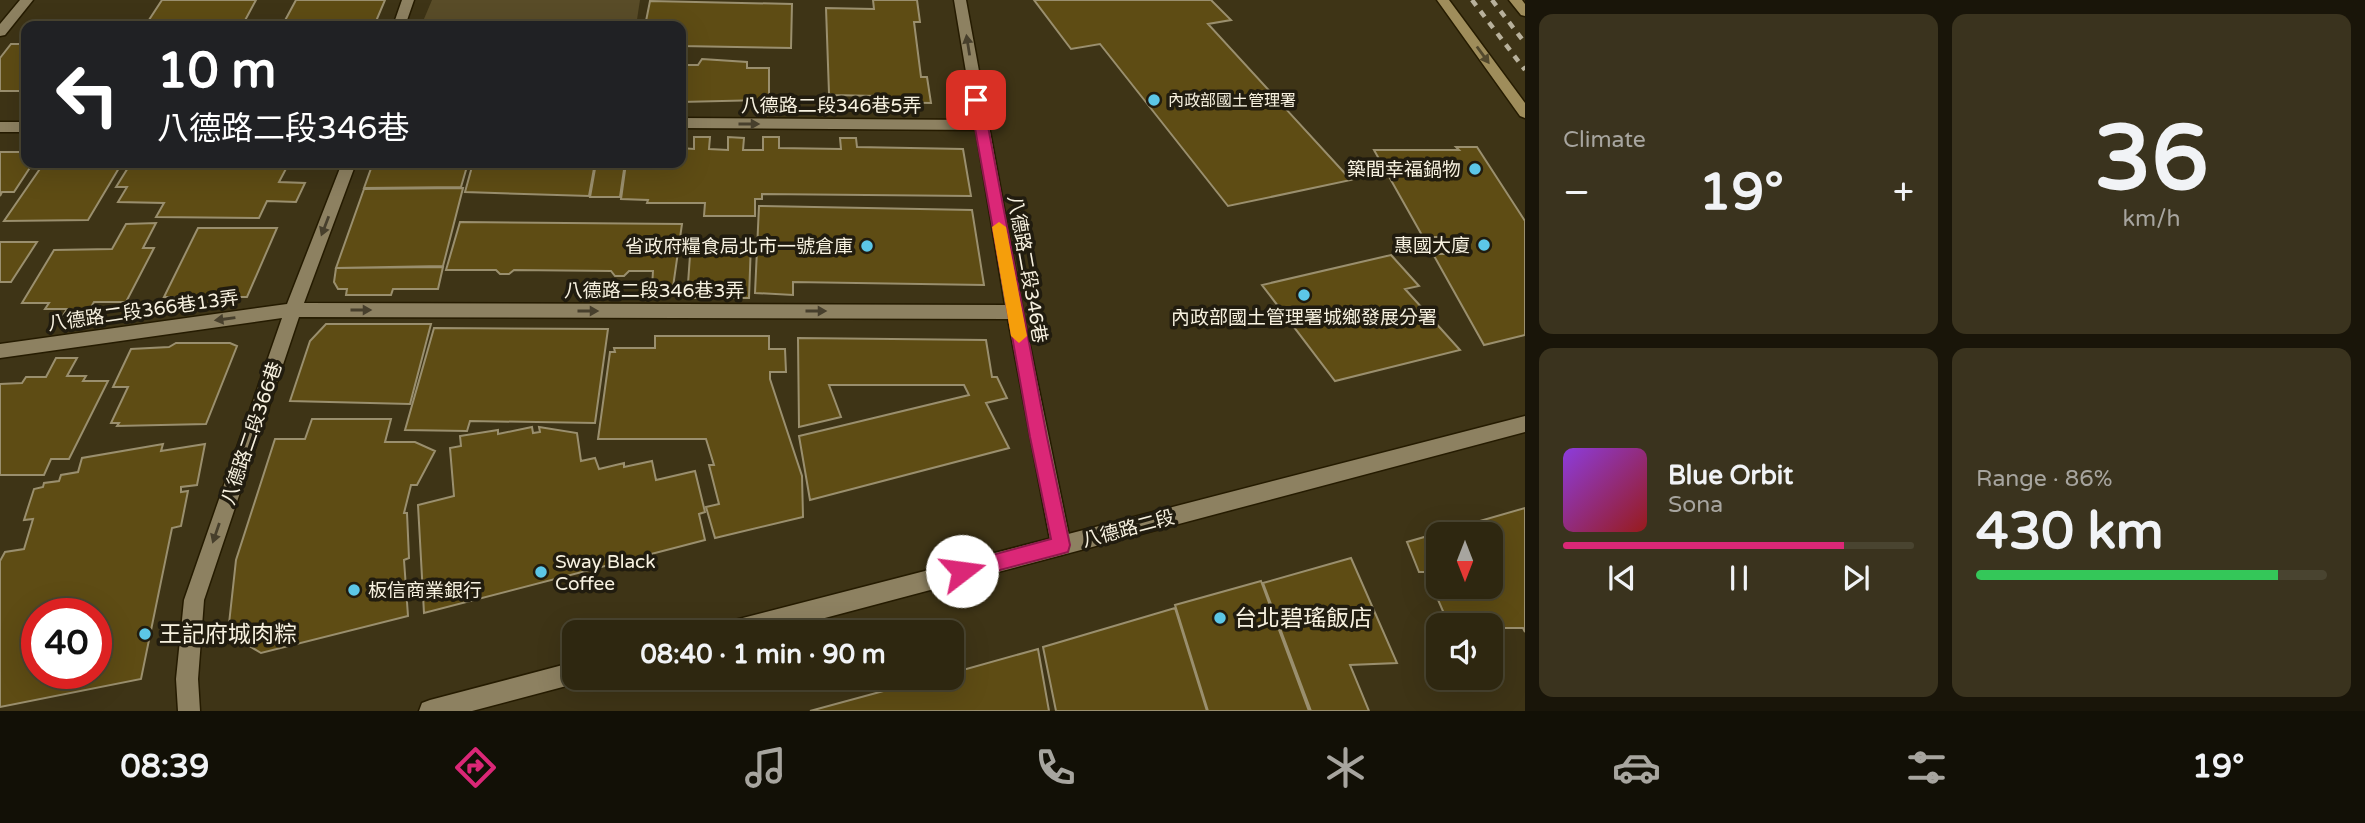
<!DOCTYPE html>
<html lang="en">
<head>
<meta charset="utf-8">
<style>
  :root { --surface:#2e2710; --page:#3a331e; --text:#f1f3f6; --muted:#a7a59f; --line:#494430; --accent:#db2777 }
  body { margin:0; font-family:"Varela Round","Noto Sans TC",sans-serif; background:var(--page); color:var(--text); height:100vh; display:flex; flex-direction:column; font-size:26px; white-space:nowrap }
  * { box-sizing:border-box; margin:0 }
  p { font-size:23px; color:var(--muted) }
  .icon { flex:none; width:38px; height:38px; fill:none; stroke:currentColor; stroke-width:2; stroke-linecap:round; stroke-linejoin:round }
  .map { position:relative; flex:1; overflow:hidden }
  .details { display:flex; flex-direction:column; gap:14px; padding:14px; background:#191509; width:840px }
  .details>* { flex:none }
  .banner { position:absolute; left:21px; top:21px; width:665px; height:147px; border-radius:14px; box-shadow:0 7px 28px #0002,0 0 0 2px var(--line); background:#202124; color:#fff; overflow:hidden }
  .needle { width:46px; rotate:180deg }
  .buttons { position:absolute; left:1426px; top:522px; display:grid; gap:14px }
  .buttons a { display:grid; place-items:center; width:77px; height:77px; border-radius:14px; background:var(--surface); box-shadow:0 7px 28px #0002,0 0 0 2px var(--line); font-size:35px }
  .speed { position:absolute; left:21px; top:598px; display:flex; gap:14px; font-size:35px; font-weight:700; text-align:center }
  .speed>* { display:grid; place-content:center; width:91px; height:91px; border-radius:50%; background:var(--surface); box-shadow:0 7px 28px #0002,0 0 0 2px var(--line); line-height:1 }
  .speed .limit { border:10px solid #d22; background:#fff; color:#111 }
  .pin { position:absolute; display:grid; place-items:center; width:60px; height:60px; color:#fff; margin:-30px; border-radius:14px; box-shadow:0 4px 10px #0006 }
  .me { position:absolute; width:77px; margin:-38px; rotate:75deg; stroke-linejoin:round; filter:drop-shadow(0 0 5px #0008) }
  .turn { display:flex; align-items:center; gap:24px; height:147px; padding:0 21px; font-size:32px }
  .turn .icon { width:91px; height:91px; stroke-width:2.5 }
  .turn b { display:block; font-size:49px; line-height:60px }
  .big { font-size:52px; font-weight:700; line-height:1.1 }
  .details .widget { flex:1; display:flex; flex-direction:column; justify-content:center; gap:10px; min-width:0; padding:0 24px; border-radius:14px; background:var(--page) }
  .details .dial { align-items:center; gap:0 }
  .dial b { font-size:91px; line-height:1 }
  .song { display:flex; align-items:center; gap:21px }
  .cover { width:84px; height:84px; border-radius:10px; background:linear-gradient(135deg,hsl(270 70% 55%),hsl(0 70% 35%)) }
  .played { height:7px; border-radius:4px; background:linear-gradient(90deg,var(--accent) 80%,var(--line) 80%) }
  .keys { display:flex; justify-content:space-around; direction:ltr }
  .heat { display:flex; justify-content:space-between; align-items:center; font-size:38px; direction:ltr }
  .charge { height:10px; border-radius:5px; background:linear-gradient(90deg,#34c759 86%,var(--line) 0) }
  .details .tiles { flex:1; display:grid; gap:14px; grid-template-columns:repeat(2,1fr) }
  .trip { position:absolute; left:562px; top:620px; width:402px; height:70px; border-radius:14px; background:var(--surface); box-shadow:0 7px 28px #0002,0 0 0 2px var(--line); font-weight:700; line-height:70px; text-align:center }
  .tab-bar { display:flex; height:112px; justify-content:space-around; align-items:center; background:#121006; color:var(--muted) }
  .tab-bar .icon { width:49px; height:49px }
  .tab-bar .active { color:var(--accent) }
  .tab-bar b { font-size:32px; color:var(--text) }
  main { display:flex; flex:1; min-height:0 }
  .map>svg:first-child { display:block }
  .green { fill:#594c28 }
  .building { fill:#5e4c14; stroke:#9a8f6e; stroke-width:2; fill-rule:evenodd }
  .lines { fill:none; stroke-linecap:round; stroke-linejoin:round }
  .minor-casing { stroke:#251b00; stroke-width:3 }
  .tertiary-casing { stroke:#251b00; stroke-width:3 }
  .secondary-casing { stroke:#251b00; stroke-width:3 }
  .minor { fill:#8d8161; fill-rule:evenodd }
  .tertiary { fill:#8d8161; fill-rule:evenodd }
  .secondary { fill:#9f8d5b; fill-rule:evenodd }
  .rail { stroke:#b8b19c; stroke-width:4.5; stroke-dasharray:7 7; stroke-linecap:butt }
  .oneway { fill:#473f2c }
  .oneway2 { fill:#53492d }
  .route { fill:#db2777; stroke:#8e194d; stroke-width:2 }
  .slow { fill:#f59e0b }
  .poi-dot { fill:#5cc7e7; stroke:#211c0f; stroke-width:2.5 }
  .labels { text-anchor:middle; stroke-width:7; stroke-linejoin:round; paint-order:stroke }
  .far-poi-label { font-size:16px; fill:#f7f1e0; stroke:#211c0f; text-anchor:start }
  .street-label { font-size:19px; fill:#f7f1e0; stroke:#211c0f }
  .poi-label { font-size:19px; fill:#f7f1e0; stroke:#211c0f; text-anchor:end }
  .near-poi-label { font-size:23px; fill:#f7f1e0; stroke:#211c0f; text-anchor:start }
</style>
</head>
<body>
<main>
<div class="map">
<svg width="1525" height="711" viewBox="0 0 1525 711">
  <rect width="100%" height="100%" fill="#3e3416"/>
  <path class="green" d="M 432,0 L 640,0 L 636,26 L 421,26 Z"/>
  <path class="building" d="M 162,0 L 256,0 L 242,26 L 145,26 Z
    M 296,0 L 385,0 L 374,26 L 282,26 Z
    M 873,0 L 917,0 L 920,22 L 914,22 L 921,77 L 927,77 L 931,103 L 879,102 L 878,96 L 831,95 L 829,93 L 826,8 L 874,9 Z
    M 1034,0 L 1211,0 L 1231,20 L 1208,24 L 1351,180 L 1228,206 L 1100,44 L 1071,49 Z
    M 650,1 L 792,4 L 791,48 L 681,46 L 681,26 L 645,26 Z
    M 11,44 L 26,44 L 26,91 L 0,91 L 0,58 Z
    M 702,59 L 747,62 L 747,68 L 769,68 L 769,100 L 681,102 L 681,65 L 698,65 Z
    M 694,137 L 710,137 L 709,149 L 728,150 L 728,137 L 744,138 L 743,150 L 763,150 L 763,137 L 779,137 L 779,148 L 841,149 L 840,138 L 856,138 L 857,147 L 963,149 L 971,196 L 762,194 L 762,199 L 755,199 L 755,216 L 704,216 L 705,203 L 647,203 L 648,200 L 621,199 L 626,163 L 681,163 L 681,148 L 694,149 Z
    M 1456,147 L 1477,147 L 1525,221 L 1525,335 L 1484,345 L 1433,254 L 1447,254 L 1438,237 L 1423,237 L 1374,150 L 1459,150 Z
    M 0,152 L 26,152 L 26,163 L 33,163 L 14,192 L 2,192 L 0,196 Z
    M 44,163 L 122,163 L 88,220 L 4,221 Z
    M 131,163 L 289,163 L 279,182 L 305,183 L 296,202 L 267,201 L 259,218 L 156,217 L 164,203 L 118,202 L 127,187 L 116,187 Z
    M 373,163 L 468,163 L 461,187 L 364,188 Z
    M 473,163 L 595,163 L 589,196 L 465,192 Z
    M 596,163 L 625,163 L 620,197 L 590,197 Z
    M 463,188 L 443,266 L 336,268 L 364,189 Z
    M 759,206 L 972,210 L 984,285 L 793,282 L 793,295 L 755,293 Z
    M 460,222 L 682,224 L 673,287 L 652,287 L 653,271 L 629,271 L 624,276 L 615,276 L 611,271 L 514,270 L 509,274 L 500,274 L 496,270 L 446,270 Z
    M 156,223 L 143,248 L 154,248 L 126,302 L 94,302 L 86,316 L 62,317 L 67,309 L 45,309 L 49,303 L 22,303 L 54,250 L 112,249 L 126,224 Z
    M 198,228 L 277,228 L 247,297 L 164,297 Z
    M 691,241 L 751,242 L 749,298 L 687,298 Z
    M 0,242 L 37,242 L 11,282 L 0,282 Z
    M 1391,255 L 1419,286 L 1405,289 L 1460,350 L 1335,381 L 1262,285 Z
    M 443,267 L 438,289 L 393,289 L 391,295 L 346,295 L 347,289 L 338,289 L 334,282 L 336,268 Z
    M 326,324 L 431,324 L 410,404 L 290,401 L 310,341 Z
    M 434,328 L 608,329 L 595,423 L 470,421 L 467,431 L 405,430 Z
    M 655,336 L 769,336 L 769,349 L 785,349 L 786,372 L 770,372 L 770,379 L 802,476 L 803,517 L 715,538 L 706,507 L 719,504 L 709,465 L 714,465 L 706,439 L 598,439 L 610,352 L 615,352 L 614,348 L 655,348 Z
    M 798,338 L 986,340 L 992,377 L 997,377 L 1007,398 L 986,403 L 1009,448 L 810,500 L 799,436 L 969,395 L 964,385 L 829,385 L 841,417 L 799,427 Z
    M 176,343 L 230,343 L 237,346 L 206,424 L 117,426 L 119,423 L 111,423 L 128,387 L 113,387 L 131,349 L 169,347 Z
    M 56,358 L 77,358 L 67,376 L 86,376 L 83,381 L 108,381 L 69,459 L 51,459 L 44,475 L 0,475 L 0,384 L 22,383 L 26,377 L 46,377 Z
    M 312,419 L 391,419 L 385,442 L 415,442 L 435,451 L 417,485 L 411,485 L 404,513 L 407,513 L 409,558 L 404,560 L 408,616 L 261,653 L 228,633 L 236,560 L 275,439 L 305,439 Z
    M 532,427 L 533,433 L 540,432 L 539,427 L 577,433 L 581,461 L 595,458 L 599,469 L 624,463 L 624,467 L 652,461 L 656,480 L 695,471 L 705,512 L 699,514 L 705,540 L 424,613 L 418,505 L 454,496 L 450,448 L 461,446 L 460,436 L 498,430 L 498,434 Z
    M 163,444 L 161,451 L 205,444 L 197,485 L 181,487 L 181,492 L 188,491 L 181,526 L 172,528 L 141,679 L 0,707 L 0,561 L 5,552 L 24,549 L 33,519 L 24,520 L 34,489 L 43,487 L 44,483 L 59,481 L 61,475 L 78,472 L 82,458 ZM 37,614 L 96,614 L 96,674 L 37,674 Z
    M 1525,508 L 1525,632 L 1523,628 L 1491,628 L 1491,625 L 1449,625 L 1426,572 L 1419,572 L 1407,542 ZM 1438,534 L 1491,534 L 1491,586 L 1438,586 Z
    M 1351,558 L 1397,663 L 1350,665 L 1369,711 L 1311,711 L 1263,583 Z
    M 1261,581 L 1309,711 L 1208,711 L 1175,605 Z
    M 1175,608 L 1207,711 L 1056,711 L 1043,647 Z
    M 1038,649 L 1049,711 L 810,711 L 935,677 L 952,677 L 952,673 Z"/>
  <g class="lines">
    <defs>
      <path id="minor" d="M 20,0 L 33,0 L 5,35 L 0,36 L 0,24 Z
        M 402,0 L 414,0 L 405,26 L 393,26 Z
        M 954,0 L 966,0 L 1023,312 L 1071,545 L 1068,552 L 1061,555 L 1054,552 L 1051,545 L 1008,319 L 299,317 L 204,600 L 198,679 L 200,711 L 178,711 L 176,679 L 184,600 L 282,318 L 0,358 L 0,344 L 287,304 L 342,163 L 356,163 L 304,303 L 1005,305 L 976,130 L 681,128 L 681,118 L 974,120 Z
        M 0,122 L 26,122 L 26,132 L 0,132 Z"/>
      <path id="tertiary" d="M 1525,416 L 1525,432 L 772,632 L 720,632 L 723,624 L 731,621 Z
        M 574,662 L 574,677 L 583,677 L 574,684 L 472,711 L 419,711 L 422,703 L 430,700 Z"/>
      <path id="secondary" d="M 1437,0 L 1449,0 L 1525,103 L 1525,118 L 1520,116 Z
        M 1509,0 L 1522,0 L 1525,4 L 1525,16 L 1521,15 Z"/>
    </defs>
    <use href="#minor" class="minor-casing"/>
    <use href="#tertiary" class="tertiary-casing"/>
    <use href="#secondary" class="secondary-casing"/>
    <use href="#minor" class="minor"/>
    <use href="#tertiary" class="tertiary"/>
    <use href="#secondary" class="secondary"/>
    <path class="rail" d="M 1472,0 L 1525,70
      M 1492,0 L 1525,43"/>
  </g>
  <defs><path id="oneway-solid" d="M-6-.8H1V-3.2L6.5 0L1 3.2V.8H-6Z" transform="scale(1.75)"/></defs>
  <g class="oneway">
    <use href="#oneway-solid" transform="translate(968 45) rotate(-99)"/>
    <use href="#oneway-solid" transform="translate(749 124)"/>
    <use href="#oneway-solid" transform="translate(325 226) rotate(111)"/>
    <use href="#oneway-solid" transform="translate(361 310)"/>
    <use href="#oneway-solid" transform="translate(588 311)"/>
    <use href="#oneway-solid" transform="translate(816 311)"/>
    <use href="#oneway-solid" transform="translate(225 319) rotate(172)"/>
    <use href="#oneway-solid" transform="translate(216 533) rotate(109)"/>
  </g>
  <use class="oneway2" href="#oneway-solid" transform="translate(1483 55) rotate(54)"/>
  <path class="route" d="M 976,95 L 983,100 L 1047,437 L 1070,545 L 1068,552 L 1061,554 L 962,580 L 955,578 L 952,571 L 955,565 L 1051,539 L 1030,437 L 970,100 Z"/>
  <path class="slow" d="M 999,222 L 1006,227 L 1027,336 L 1019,343 L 1011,336 L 992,227 Z"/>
  <g class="poi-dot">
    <circle cx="1154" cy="100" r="7"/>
    <circle cx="1475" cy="169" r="7"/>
    <circle cx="1484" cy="245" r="7"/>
    <circle cx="867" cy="246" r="7"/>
    <circle cx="1304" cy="295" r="7"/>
    <circle cx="541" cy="572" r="7"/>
    <circle cx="354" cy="590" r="7"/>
    <circle cx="1220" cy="618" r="7"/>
    <circle cx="145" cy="634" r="7"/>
  </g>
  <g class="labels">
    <g class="far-poi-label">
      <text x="1168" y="106">內政部國土管理署</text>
    </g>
    <g class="street-label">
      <text x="831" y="112">八德路二段346巷5弄</text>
      <text transform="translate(1028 269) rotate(80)" y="7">八德路二段346巷</text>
      <text x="654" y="297">八德路二段346巷3弄</text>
      <text transform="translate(143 310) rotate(-8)" y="7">八德路二段366巷13弄</text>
      <text transform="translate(251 433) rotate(-71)" y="7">八德路二段366巷</text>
      <text transform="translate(1128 528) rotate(-15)" y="7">八德路二段</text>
    </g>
    <g class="poi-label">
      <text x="1461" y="176">築間幸福鍋物</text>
      <text x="1470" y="252">惠國大廈</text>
      <text x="853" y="253">省政府糧食局北市一號倉庫</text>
      <text x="1304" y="324" text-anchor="middle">內政部國土管理署城鄉發展分署</text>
      <text x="555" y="568" text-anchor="start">Sway Black<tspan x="555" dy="22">Coffee</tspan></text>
      <text x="368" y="597" text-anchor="start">板信商業銀行</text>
    </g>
    <g class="near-poi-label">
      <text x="1234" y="626">台北碧瑤飯店</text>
      <text x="159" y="642">王記府城肉粽</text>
    </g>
  </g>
</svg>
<div class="buttons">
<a><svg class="needle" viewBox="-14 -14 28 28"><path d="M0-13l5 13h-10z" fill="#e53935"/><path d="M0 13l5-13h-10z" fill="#a7a59f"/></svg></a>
<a><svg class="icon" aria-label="sound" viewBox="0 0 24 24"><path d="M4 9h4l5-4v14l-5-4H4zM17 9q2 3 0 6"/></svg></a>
</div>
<div class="speed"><div class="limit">40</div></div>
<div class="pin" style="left:976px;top:100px;background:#d93025"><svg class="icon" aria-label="arrive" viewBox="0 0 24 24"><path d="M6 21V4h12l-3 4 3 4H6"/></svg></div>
<svg class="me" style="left:962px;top:571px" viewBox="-20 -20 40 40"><circle r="19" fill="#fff"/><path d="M0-13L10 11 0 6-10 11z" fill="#db2777"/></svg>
<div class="trip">08:40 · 1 min · 90 m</div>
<div class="banner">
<div class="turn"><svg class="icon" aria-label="left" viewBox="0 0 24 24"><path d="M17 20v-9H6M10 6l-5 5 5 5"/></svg><div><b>10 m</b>八德路二段346巷</div></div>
</div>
</div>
<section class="details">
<div class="tiles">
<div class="widget"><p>Climate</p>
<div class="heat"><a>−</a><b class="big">19°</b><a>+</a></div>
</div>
<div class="widget dial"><b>36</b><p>km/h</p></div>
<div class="widget">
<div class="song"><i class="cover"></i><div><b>Blue Orbit</b><p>Sona</p></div></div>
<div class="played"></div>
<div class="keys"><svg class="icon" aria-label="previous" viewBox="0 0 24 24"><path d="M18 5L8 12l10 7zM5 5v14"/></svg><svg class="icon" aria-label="pause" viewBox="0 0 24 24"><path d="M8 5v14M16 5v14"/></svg><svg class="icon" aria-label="next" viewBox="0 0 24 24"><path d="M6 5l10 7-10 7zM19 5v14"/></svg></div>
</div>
<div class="widget"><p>Range · 86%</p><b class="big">430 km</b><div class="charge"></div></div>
</div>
</section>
</main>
<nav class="tab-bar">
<b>08:39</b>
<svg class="icon active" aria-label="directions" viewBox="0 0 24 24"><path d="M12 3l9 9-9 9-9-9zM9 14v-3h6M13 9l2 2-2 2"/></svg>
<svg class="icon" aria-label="music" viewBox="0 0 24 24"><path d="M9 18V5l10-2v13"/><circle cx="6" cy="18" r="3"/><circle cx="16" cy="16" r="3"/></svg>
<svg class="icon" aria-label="phone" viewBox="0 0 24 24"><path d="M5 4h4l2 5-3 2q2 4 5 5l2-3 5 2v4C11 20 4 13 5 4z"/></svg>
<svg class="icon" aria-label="climate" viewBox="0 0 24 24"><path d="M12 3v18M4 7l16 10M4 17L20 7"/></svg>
<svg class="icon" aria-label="car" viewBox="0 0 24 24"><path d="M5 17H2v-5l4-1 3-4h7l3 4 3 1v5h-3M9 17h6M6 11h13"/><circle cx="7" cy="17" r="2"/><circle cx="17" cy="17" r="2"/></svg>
<svg class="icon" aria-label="filters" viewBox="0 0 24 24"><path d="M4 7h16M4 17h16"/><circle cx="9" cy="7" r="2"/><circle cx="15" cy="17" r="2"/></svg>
<b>19°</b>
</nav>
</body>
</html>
